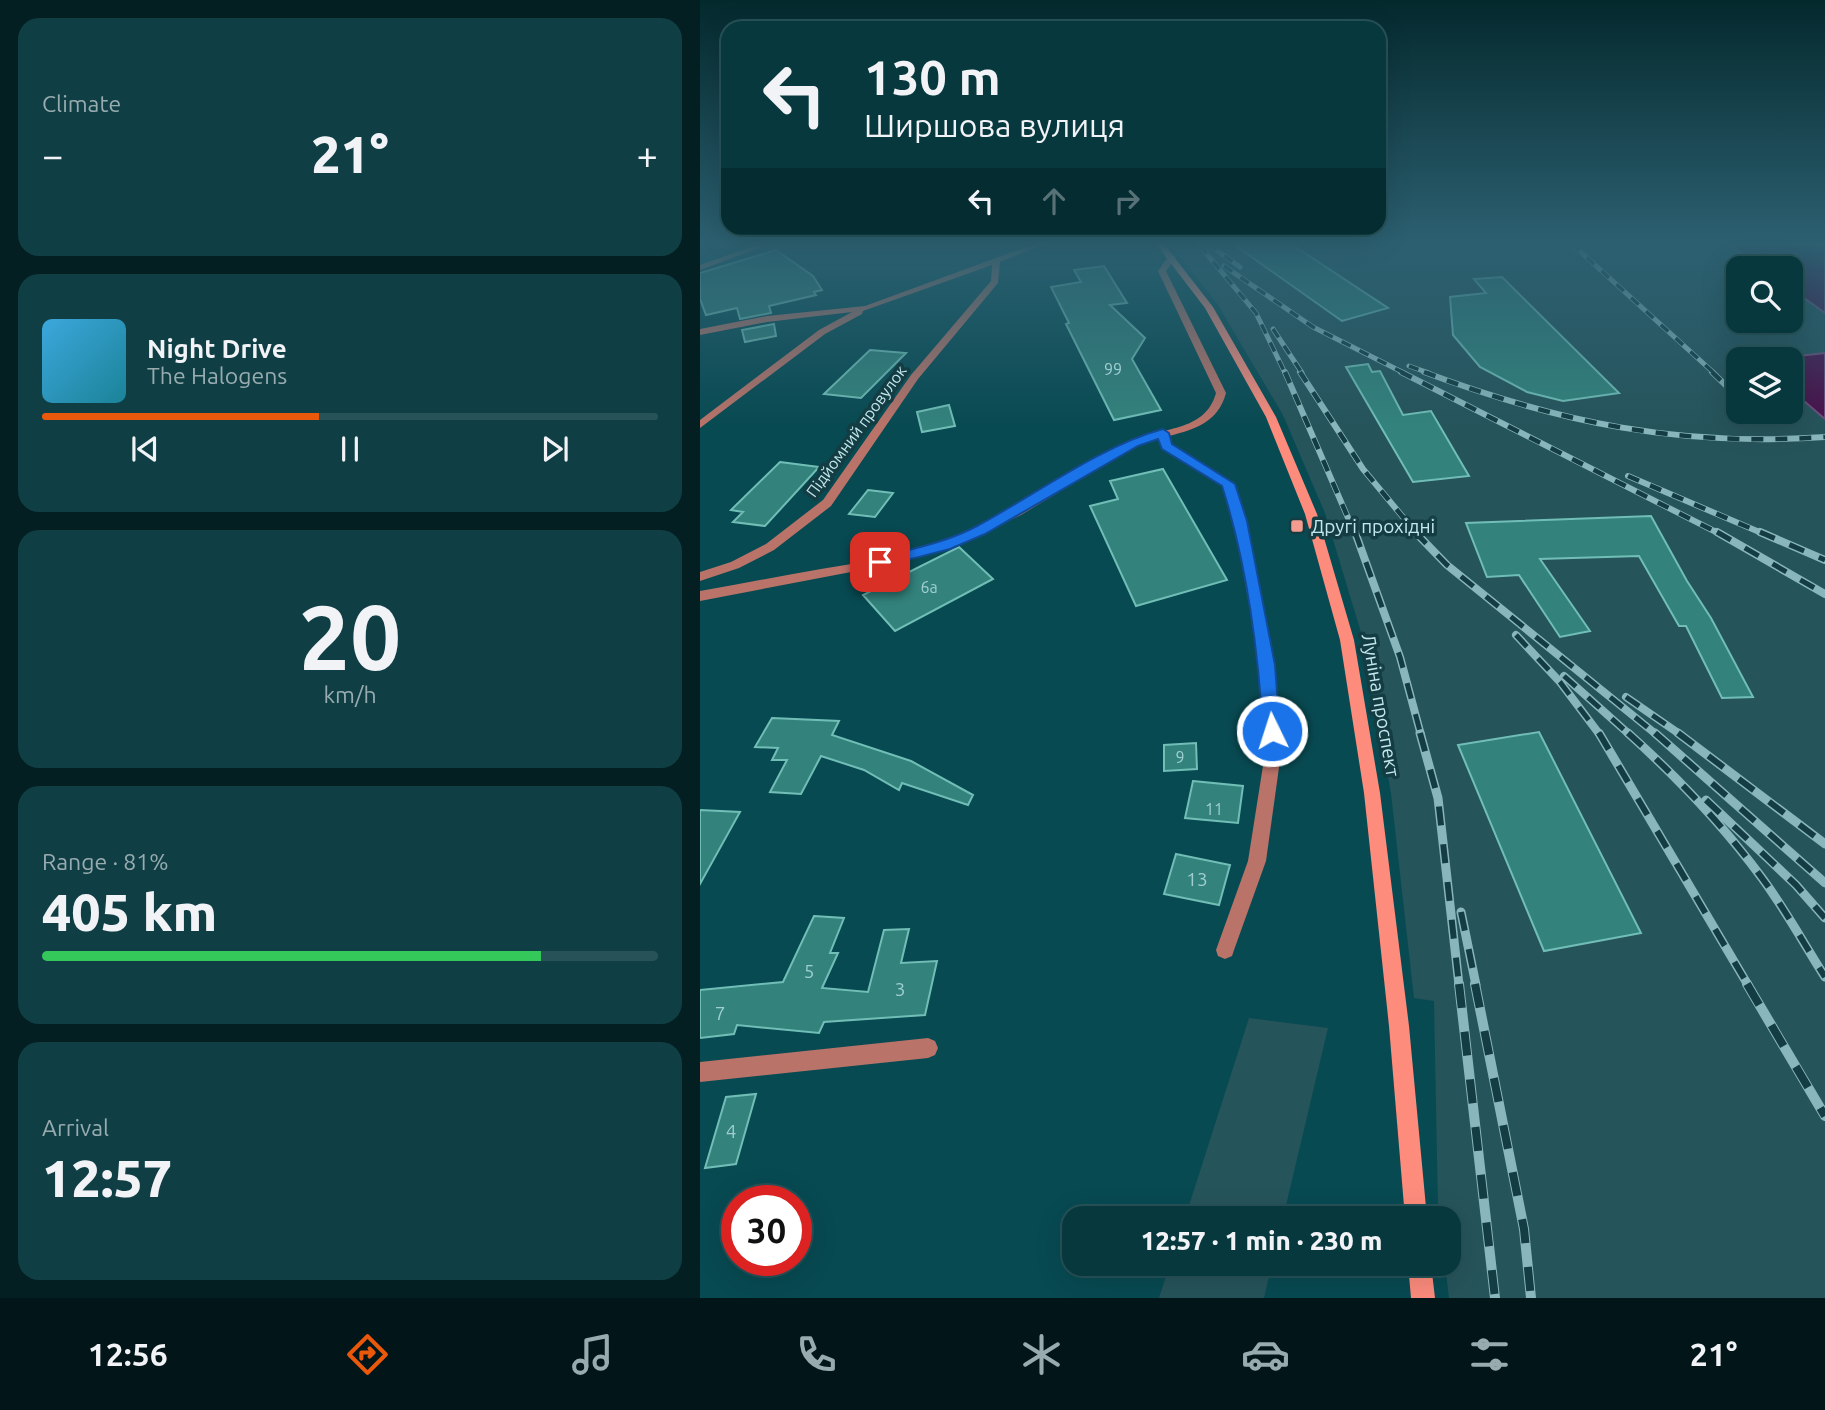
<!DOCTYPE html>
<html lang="en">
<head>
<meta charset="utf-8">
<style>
  :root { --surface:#06383e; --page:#0f3f45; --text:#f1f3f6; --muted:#98acb0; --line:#275258; --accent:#ea580c }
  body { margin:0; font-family:Ubuntu,sans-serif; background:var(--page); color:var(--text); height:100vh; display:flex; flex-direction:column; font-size:26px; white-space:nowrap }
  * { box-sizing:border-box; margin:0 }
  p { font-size:23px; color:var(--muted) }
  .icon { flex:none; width:38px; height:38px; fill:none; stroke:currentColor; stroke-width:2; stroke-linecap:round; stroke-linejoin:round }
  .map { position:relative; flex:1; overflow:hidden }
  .panel { display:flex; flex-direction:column; gap:18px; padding:18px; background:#031f22; width:700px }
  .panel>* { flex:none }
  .top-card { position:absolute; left:21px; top:21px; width:665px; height:214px; border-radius:21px; box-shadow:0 7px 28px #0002,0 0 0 2px var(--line); background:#06383e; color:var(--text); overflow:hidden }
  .fabs { position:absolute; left:1026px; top:256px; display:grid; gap:14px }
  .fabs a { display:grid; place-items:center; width:77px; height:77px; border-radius:14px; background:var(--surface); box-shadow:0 7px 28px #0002,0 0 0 2px var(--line); font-size:35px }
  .speed { position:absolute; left:21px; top:1185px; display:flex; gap:14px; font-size:35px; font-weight:700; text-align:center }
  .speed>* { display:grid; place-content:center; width:91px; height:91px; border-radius:50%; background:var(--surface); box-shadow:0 7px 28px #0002,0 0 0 2px var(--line); line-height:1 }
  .speed .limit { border:10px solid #d22; background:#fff; color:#111 }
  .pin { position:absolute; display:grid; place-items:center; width:60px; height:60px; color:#fff; margin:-30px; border-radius:14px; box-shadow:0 4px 10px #0006 }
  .me { position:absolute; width:77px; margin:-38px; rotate:356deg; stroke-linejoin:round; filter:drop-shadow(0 0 5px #0008) }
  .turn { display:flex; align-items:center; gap:24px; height:147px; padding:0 28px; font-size:32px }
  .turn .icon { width:91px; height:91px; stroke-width:2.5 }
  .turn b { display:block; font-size:49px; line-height:60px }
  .lanes { display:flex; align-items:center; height:66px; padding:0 28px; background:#0003; justify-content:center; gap:35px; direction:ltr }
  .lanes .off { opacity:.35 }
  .big { font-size:52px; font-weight:800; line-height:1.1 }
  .panel .tile { flex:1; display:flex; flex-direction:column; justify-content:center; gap:10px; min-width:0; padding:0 24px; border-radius:21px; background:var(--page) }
  .panel .dial { align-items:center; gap:0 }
  .dial b { font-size:91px; line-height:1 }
  .song { display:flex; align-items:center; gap:21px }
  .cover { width:84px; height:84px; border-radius:10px; background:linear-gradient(135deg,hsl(200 70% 55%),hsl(190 70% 35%)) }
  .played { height:7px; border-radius:4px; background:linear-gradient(90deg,var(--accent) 45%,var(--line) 45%) }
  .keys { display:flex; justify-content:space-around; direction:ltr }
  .heat { display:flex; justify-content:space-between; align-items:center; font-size:38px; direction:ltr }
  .charge { height:10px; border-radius:5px; background:linear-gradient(90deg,#34c759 81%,var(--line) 0) }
  .trip { position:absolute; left:362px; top:1206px; width:399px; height:70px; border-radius:21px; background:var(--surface); box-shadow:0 7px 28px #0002,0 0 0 2px var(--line); font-weight:800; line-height:70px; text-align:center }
  .dock { display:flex; height:112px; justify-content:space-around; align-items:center; background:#021619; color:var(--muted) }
  .dock .icon { width:49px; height:49px }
  .dock .current { color:var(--accent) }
  .dock b { font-size:32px; color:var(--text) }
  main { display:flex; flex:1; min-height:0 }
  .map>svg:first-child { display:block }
  .built { fill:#26545b }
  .water { fill:#4c104b; stroke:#70507c; stroke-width:2 }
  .building { fill:#33827c; stroke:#71beb7; stroke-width:2 }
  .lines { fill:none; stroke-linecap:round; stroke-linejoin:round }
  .street { fill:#ba7369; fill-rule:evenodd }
  .secondary { fill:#fd8c7d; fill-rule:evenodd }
  .rail-far4-casing { stroke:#88b6bc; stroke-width:5 }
  .rail-far3-casing { stroke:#88b6bc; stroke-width:6 }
  .rail-far2-casing { stroke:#88b6bc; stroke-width:8 }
  .rail-far1-casing { stroke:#88b6bc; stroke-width:9 }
  .rail-casing { stroke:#88b6bc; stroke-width:10 }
  .rail-far4 { stroke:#143d43; stroke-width:3.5; stroke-dasharray:10; stroke-linecap:butt }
  .rail-far3 { stroke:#143d43; stroke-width:4.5; stroke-dasharray:12; stroke-linecap:butt }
  .rail-far2 { stroke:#143d43; stroke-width:5; stroke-dasharray:16; stroke-linecap:butt }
  .rail-far1 { stroke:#143d43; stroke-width:6; stroke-dasharray:19; stroke-linecap:butt }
  .rail { stroke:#143d43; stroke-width:8; stroke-dasharray:24; stroke-linecap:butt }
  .route { fill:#1a73e8; stroke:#114b97; stroke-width:2 }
  .poi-dot { fill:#f59c90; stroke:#143d43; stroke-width:2.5 }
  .labels { text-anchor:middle; stroke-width:7; stroke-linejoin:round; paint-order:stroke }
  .number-label { font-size:16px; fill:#9fced1 }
  .far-street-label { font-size:16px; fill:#c3e7ed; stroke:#143d43 }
  .poi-label { font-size:19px; fill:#c3e7ed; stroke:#143d43; text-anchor:start }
  .street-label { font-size:19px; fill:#c3e7ed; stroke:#143d43 }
  .near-number-label { font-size:19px; fill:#9fced1 }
</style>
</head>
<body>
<main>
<section class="panel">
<div class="tile"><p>Climate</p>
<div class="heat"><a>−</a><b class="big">21°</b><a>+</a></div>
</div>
<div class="tile">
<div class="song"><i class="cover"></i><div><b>Night Drive</b><p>The Halogens</p></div></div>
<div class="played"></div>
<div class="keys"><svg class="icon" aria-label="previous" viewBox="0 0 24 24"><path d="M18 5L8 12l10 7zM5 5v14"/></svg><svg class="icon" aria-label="pause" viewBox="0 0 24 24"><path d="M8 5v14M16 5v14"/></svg><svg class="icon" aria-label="next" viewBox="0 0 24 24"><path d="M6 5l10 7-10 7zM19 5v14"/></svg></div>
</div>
<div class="tile dial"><b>20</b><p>km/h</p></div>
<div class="tile"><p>Range · 81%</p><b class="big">405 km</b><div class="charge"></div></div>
<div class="tile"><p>Arrival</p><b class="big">12:57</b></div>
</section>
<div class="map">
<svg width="1125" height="1298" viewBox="0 0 1125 1298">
  <rect width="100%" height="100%" fill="#084a52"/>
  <path class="built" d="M 470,244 L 1029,244 L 1062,268 L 1038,268 L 1038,320 L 1090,320 L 1090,288 L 1125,313 L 1125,353 L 1072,359 L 1038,359 L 1038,411 L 1090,411 L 1090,389 L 1125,419 L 1125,1298 L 749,1298 L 745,1264 L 749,1264 L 749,1218 L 740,1218 L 738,1206 L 734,1001 L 714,998 L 691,793 L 663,639 L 625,513 L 583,415 L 518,305 Z
    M 549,1018 L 628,1028 L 583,1218 L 485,1218 Z
    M 470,1264 L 572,1264 L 564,1298 L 459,1298 Z"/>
  <path class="water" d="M 1029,244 L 1125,244 L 1125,313 L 1090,288 L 1090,268 L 1062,268 Z
    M 1125,353 L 1125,419 L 1090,389 L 1090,359 L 1072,359 Z"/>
  <path class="building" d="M 533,244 L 591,244 L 688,308 L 642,321 Z
    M 76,250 L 113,276 L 122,290 L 114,292 L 116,295 L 69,306 L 71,313 L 40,319 L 37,308 L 6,315 L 0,299 L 0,273 Z
    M 404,266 L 427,303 L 410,305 L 445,338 L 432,359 L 461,410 L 414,420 L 366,324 L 369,323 L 351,287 L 381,282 L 374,270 Z
    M 802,277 L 919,393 L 863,401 L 827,392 L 780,367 L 753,335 L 750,297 L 786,293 L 774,279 Z
    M 74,324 L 76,336 L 45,342 L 42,330 Z
    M 170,350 L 206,353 L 161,398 L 124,394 Z
    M 668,364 L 672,372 L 680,371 L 703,415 L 731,411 L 769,476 L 713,482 L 646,367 Z
    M 249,405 L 255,426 L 222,432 L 217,412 Z
    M 80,462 L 119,467 L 65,526 L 33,522 L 43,512 L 31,510 Z
    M 463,469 L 527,580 L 436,606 L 390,506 L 418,499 L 410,481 Z
    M 168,490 L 193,493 L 175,517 L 149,514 Z
    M 951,516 L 987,581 L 1011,618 L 1053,697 L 1022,698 L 986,626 L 979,626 L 939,556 L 840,559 L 890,631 L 860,637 L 819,575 L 787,577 L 766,523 Z
    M 259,547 L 293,579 L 195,631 L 163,595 Z
    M 72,718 L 139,721 L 132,735 L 211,761 L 273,795 L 268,805 L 202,783 L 199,790 L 164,770 L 121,756 L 101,794 L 70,792 L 87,760 L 72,760 L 78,748 L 55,747 Z
    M 839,732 L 941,933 L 844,951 L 758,745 Z
    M 496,743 L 497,769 L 464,771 L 464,745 Z
    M 493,781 L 543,786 L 538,823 L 485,818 Z
    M 0,810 L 40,812 L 0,884 Z
    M 476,854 L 530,865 L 519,905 L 464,894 Z
    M 114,916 L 144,918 L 130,953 L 138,953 L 122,988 L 168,992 L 184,930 L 209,929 L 201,963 L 237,961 L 225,1015 L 124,1022 L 119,1033 L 37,1025 L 34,1034 L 0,1038 L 0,990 L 83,982 Z
    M 56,1094 L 36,1164 L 5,1168 L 26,1097 Z"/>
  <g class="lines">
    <path class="street" d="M 59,244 L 70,244 L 0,270 L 0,265 Z
      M 334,244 L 345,244 L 300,262 L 298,283 L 218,379 L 131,506 L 74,550 L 39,568 L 0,581 L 0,572 L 31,562 L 66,544 L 123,500 L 211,375 L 291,281 L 292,265 L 163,311 L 162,314 L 125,334 L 0,428 L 0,420 L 119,330 L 152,312 L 67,322 L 0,335 L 0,329 L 67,316 L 165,306 Z
      M 469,255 L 476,257 L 466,271 L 526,393 C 518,422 496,429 469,436 L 471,444 L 534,484 L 546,521 L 574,665 L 581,753 L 566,861 L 534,950 L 532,956 L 525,959 L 518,956 L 516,950 L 548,861 L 565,753 L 560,665 L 534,521 L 523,486 L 462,448 L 459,438 L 435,446 L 321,515 L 249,549 L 193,564 L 0,601 L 0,591 C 40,584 81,576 121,569 C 170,561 220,553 266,533 C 323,508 372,467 428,441 C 460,427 505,433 516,393 L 458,271 Z
      M 228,1038 L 235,1041 L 238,1048 L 235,1055 L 228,1058 L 0,1082 L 0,1062 Z"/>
    <path class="secondary" d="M 456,244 L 464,244 L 513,307 L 576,417 L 617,514 L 654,640 L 680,793 L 709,1026 L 727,1218 L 705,1218 L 689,1026 L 664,793 L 640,640 L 605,514 L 566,417 L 505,308 Z
      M 708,1264 L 731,1264 L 735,1298 L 711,1298 Z"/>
    <defs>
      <path id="rail-far4" d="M 508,244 L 540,267
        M 872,244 L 1014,373
        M 500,246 L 556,313 L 585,373
        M 524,266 L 613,327 L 704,373
        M 573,329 L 602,373
        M 709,366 L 729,373"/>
      <path id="rail-far3" d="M 585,372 L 655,534
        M 600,372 L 663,469 L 717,534
        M 701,372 L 1020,534
        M 724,372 C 861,423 978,447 1125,437
        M 1012,372 L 1038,397
        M 928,476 L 1064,534"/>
      <path id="rail-far2" d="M 655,532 L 700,657 L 721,735
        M 715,532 L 747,565 L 957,735
        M 1017,532 L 1125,594
        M 1060,532 L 1125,560
        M 816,635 L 860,682 L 900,735
        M 864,676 L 930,735
        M 926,697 L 981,735"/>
      <path id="rail-far1" d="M 720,733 L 738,798 L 759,985
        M 899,733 L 1048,985
        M 928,733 C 977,777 1023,825 1062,878 C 1085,909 1104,944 1125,977
        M 955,733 L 1125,883
        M 978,733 L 1125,844
        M 1006,800 L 1096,885 L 1125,918
        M 761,912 L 776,985"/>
      <path id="rail" d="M 759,984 L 795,1298
        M 775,984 L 824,1229 L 831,1298
        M 1047,984 L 1125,1116"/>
    </defs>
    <use href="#rail-far4" class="rail-far4-casing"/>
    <use href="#rail-far3" class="rail-far3-casing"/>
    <use href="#rail-far2" class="rail-far2-casing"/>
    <use href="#rail-far1" class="rail-far1-casing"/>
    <use href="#rail" class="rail-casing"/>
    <use href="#rail-far4" class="rail-far4"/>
    <use href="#rail-far3" class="rail-far3"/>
    <use href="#rail-far2" class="rail-far2"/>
    <use href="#rail-far1" class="rail-far1"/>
    <use href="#rail" class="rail"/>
  </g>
  <linearGradient id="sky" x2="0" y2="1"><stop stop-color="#04292d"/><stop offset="0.57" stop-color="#2c6071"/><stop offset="1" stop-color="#2c6071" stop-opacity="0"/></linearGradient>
  <rect width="1125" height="426" fill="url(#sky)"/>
  <path class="route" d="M 463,429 L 469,433 L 472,444 L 535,484 L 547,521 L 575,665 L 580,731 L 578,736 L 566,736 L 563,731 C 558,649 547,564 522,486 L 462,449 L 458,439 L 438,446 L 285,534 L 250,549 L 180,567 L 173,562 L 175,559 C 210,549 245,543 277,526 C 335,495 400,446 463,429 Z"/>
  <rect class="poi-dot" x="590" y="519" width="14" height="14" rx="3.5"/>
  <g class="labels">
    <g class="number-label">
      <text x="413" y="375">99</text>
      <text x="229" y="593">6а</text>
      <text x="480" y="763">9</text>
      <text x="514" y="815">11</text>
    </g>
    <g class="far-street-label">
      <text transform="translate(156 431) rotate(-54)" y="6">Підйомний провулок</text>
    </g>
    <g class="poi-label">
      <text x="611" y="533">Другі прохідні</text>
    </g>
    <g class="street-label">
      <text transform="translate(681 705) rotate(80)" y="7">Луніна проспект</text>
    </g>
    <g class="near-number-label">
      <text x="497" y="886">13</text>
      <text x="109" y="978">5</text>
      <text x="200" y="996">3</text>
      <text x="20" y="1020">7</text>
      <text x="31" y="1138">4</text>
    </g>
  </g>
</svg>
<div class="fabs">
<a><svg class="icon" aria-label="search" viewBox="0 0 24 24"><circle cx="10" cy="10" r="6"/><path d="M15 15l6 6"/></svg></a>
<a><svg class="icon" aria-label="layers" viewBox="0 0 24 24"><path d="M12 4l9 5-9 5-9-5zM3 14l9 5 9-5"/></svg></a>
</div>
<div class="speed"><div class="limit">30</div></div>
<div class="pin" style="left:180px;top:562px;background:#d93025"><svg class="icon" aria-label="arrive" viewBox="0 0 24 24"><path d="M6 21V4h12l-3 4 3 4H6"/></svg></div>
<svg class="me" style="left:572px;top:731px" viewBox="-20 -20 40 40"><circle r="17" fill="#1a73e8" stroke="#fff" stroke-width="3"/><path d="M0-11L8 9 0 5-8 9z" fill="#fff"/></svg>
<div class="trip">12:57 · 1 min · 230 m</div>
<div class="top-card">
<div class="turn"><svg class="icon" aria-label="left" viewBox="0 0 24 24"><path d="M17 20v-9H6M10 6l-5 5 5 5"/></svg><div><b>130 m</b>Ширшова вулиця</div></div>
<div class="lanes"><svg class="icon" aria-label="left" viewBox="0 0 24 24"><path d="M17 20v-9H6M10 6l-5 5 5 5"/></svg><svg class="icon off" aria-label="ahead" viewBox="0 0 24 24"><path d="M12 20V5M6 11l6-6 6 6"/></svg><svg class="icon off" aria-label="right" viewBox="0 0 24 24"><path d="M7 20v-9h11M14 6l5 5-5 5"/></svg></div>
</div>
</div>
</main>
<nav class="dock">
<b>12:56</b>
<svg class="icon current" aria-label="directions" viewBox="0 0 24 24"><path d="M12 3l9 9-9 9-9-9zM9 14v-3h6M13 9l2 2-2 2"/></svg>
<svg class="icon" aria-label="music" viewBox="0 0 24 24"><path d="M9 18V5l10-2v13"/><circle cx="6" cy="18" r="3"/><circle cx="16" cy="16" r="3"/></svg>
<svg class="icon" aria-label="phone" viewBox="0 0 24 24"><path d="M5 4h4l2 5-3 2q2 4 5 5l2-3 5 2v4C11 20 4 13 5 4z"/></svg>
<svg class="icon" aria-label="climate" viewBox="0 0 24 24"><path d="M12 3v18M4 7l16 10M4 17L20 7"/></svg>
<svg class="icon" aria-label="car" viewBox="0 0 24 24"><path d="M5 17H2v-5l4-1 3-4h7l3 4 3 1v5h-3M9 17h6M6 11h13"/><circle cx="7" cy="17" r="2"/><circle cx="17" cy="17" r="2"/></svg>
<svg class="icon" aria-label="filters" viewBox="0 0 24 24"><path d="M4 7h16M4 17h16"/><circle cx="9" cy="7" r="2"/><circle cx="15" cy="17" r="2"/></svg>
<b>21°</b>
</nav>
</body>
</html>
